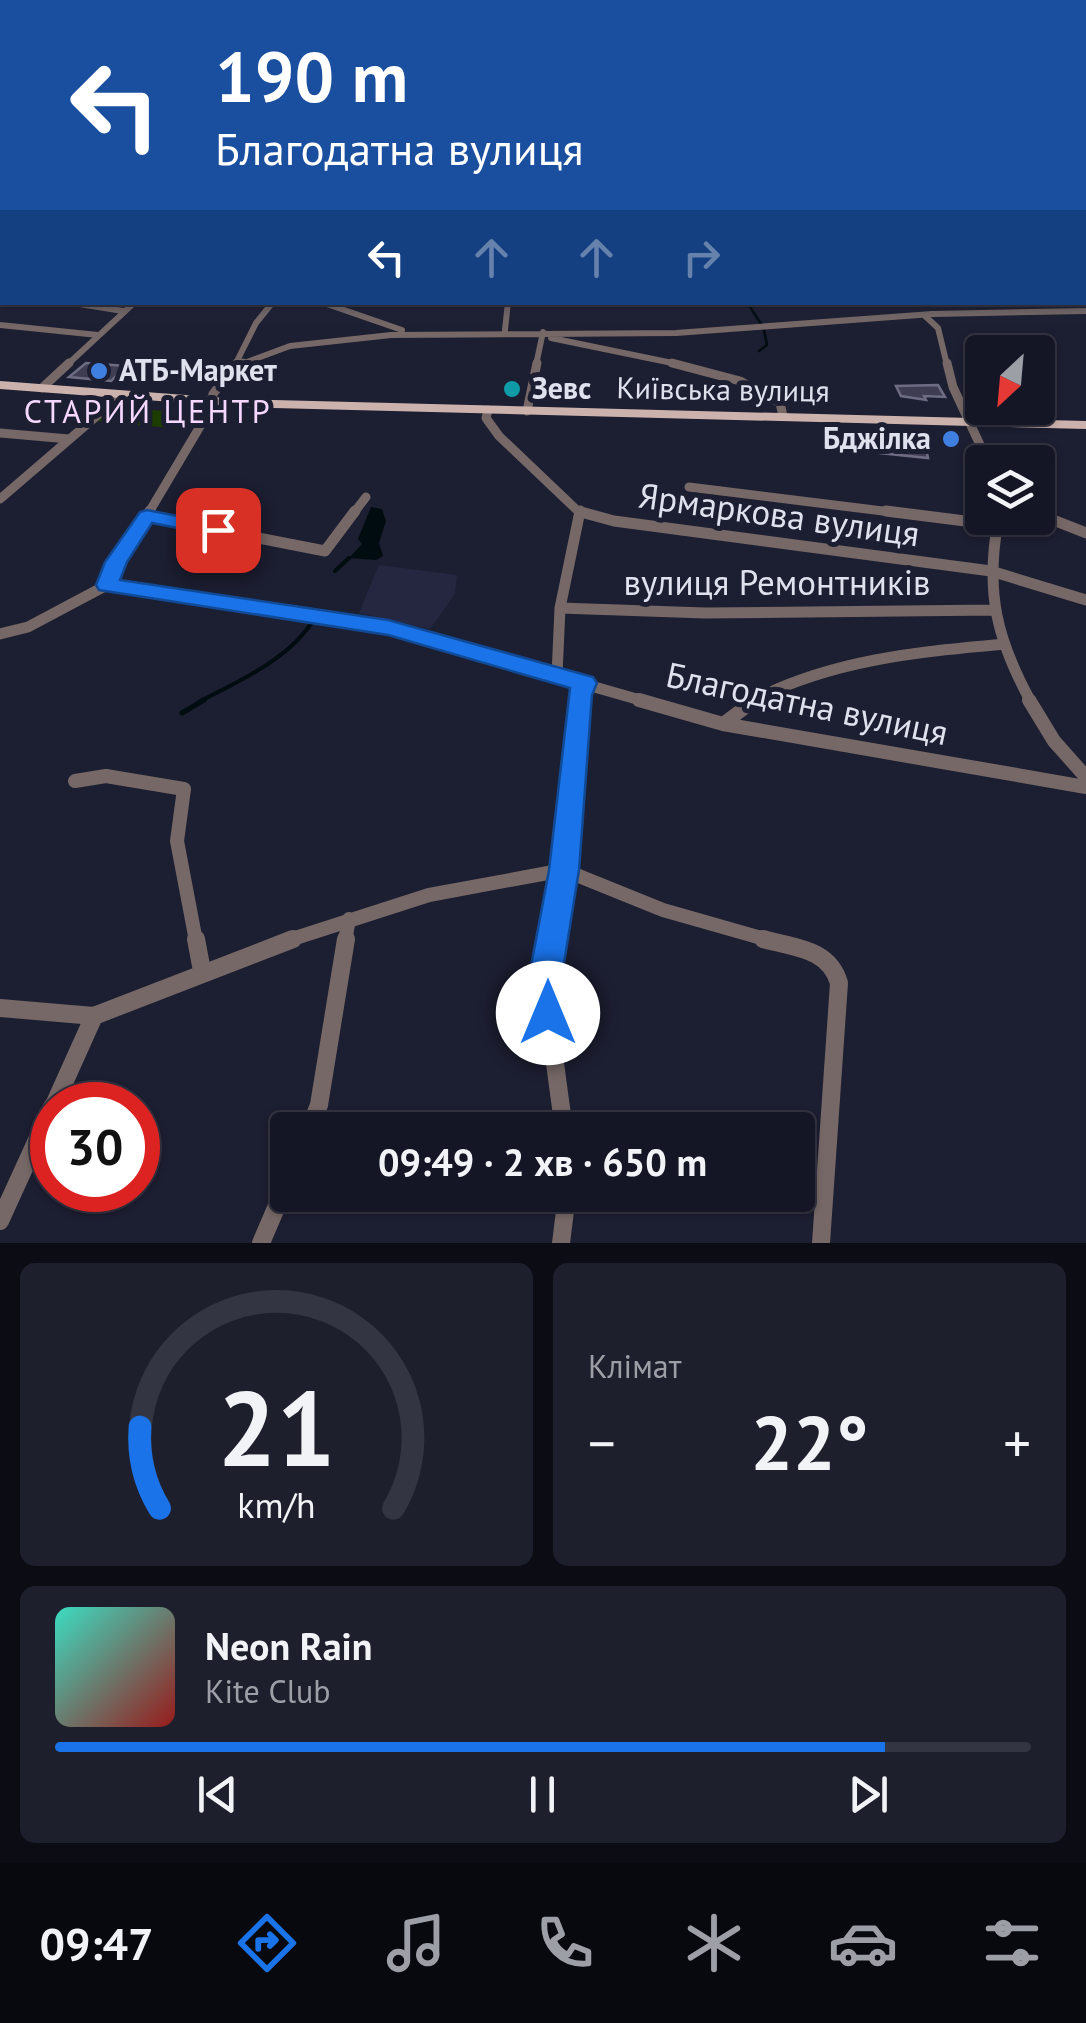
<!DOCTYPE html>
<html lang="uk">
<head>
<meta charset="utf-8">
<style>
  :root { --surface:#151625; --page:#1e1f2d; --text:#f1f3f6; --muted:#9d9fa7; --line:#343542; --accent:#1a73e8 }
  body { margin:0; font-family:"PT Sans",sans-serif; background:var(--page); color:var(--text); height:100vh; display:flex; flex-direction:column; font-size:38px; white-space:nowrap }
  * { box-sizing:border-box; margin:0 }
  p { font-size:32px; color:var(--muted) }
  .icon { flex:none; width:55px; height:55px; fill:none; stroke:currentColor; stroke-width:2; stroke-linecap:round; stroke-linejoin:round }
  .map { position:relative; height:1243px; overflow:hidden }
  .sheet { display:flex; flex-direction:column; gap:20px; padding:20px; background:#0c0c14; flex:1 }
  .sheet>* { flex:none }
  .guide { position:absolute; left:0px; top:0px; width:1088px; height:305px; box-shadow:0 2px 8px #0004,0 0 0 2px var(--line); background:#1a4fa0; color:#fff; overflow:hidden }
  .needle { width:65px; rotate:206deg }
  .buttons { position:absolute; left:965px; top:335px; display:grid; gap:20px }
  .buttons a { display:grid; place-items:center; width:90px; height:90px; border-radius:10px; background:var(--surface); box-shadow:0 2px 8px #0004,0 0 0 2px var(--line); font-size:50px }
  .speed { position:absolute; left:30px; top:1082px; display:flex; gap:20px; font-size:50px; font-weight:700; text-align:center }
  .speed>* { display:grid; place-content:center; width:130px; height:130px; border-radius:50%; background:var(--surface); box-shadow:0 2px 8px #0004,0 0 0 2px var(--line); line-height:1 }
  .speed .limit { border:15px solid #d22; background:#fff; color:#111 }
  .pin { position:absolute; display:grid; place-items:center; width:85px; height:85px; color:#fff; margin:-42px; border-radius:20px; box-shadow:0 5px 15px #0006 }
  .me { position:absolute; width:110px; margin:-55px; rotate:0deg; stroke-linejoin:round; filter:drop-shadow(0 0 8px #0008) }
  .turn { display:flex; align-items:center; gap:35px; height:210px; padding:0 50px; font-size:45px }
  .turn .icon { width:130px; height:130px; stroke-width:2.5 }
  .turn b { display:block; font-size:70px; line-height:85px }
  .lanes { display:flex; align-items:center; height:95px; padding:0 50px; background:#0003; justify-content:center; gap:50px; direction:ltr }
  .lanes .off { opacity:.35 }
  .big { font-size:75px; font-weight:700; line-height:1.1 }
  .sheet .tile { flex:1; display:flex; flex-direction:column; justify-content:center; gap:15px; min-width:0; padding:0 35px; border-radius:15px; background:var(--page) }
  .sheet .dial { align-items:center; gap:0 }
  .dial svg { height:260px; overflow:visible; fill:none; stroke:var(--line); stroke-width:7; stroke-linecap:round; text-anchor:middle }
  .dial text { fill:var(--text); stroke:none }
  .song { display:flex; align-items:center; gap:30px }
  .cover { width:120px; height:120px; border-radius:15px; background:linear-gradient(135deg,hsl(170 70% 55%),hsl(0 70% 35%)) }
  .played { height:10px; border-radius:5px; background:linear-gradient(90deg,var(--accent) 85%,var(--line) 85%) }
  .keys { display:flex; justify-content:space-around; direction:ltr }
  .heat { display:flex; justify-content:space-between; align-items:center; font-size:55px; direction:ltr }
  .sheet .tiles { flex:1; display:grid; gap:20px; grid-template-columns:1fr 1fr }
  .tile:last-child { grid-column:span 2 }
  .trip { position:absolute; left:270px; top:1112px; width:545px; height:100px; border-radius:10px; background:var(--surface); box-shadow:0 2px 8px #0004,0 0 0 2px var(--line); font-weight:700; line-height:100px; text-align:center }
  .dock { display:flex; height:160px; justify-content:space-around; align-items:center; background:#08090f; color:var(--muted) }
  .dock .icon { width:70px; height:70px }
  .dock .selected { color:var(--accent) }
  .dock b { font-size:45px; color:var(--text) }
  .map>svg:first-child { display:block }
  .built { fill:#252740 }
  .green { fill:#1d3c00 }
  .water { fill:#000c0f }
  .lines { fill:none; stroke-linecap:round; stroke-linejoin:round }
  .stream-far2 { stroke:#000c0f; stroke-width:2.5 }
  .stream-far1 { stroke:#000c0f; stroke-width:4 }
  .stream { stroke:#000c0f; stroke-width:5 }
  .building { fill:#3e3d52; stroke:#6d6c83; stroke-width:2.5 }
  .minor-far4 { stroke:#756866; stroke-width:6 }
  .minor-far3 { stroke:#756866; stroke-width:9 }
  .minor-far2 { stroke:#756866; stroke-width:11 }
  .minor-far1 { stroke:#756866; stroke-width:14 }
  .minor { stroke:#756866; stroke-width:18 }
  .primary { fill:#ccb2ad; fill-rule:evenodd }
  .route { fill:#1a73e8; stroke:#114b97; stroke-width:2.5 }
  .shop-dot { fill:#3f7fe0; stroke:#1c1e31; stroke-width:4 }
  .culture-dot { fill:#0f9aa8; stroke:#1c1e31; stroke-width:4 }
  .labels { text-anchor:middle; stroke-width:10; stroke-linejoin:round; paint-order:stroke }
  .far-poi-label { font-size:30px; font-weight:bold; fill:#dfe1ee; stroke:#1c1e31; text-anchor:start }
  .far-street-label { font-size:30px; fill:#dfe1ee; stroke:#1c1e31 }
  .far-quarter-label { font-size:32px; letter-spacing:2.5px; fill:#f6d8fe; stroke:#1c1e31 }
  .street-label { font-size:35px; fill:#dfe1ee; stroke:#1c1e31 }
</style>
</head>
<body>
<div class="map">
<svg width="1086" height="1243" viewBox="0 0 1086 1243">
  <rect width="100%" height="100%" fill="#1c1e31"/>
  <path class="built" d="M 379,565 L 457,575 L 455,594 L 430,629 L 359,613 Z"/>
  <path class="green" d="M 111,406 L 195,414 L 182,429 L 95,421 Z"/>
  <path class="water" d="M 371,507 L 382,509 L 386,521 L 379,543 L 383,556 L 376,560 L 349,558 L 362,544 L 358,539 Z"/>
  <g class="lines">
    <path class="stream-far2" d="M 747,302 L 761,324
      M 759,351 L 767,345 L 764,330"/>
    <path class="stream-far1" d="M 335,571 L 349,558
      M 199,702 C 240,680 289,660 314,619"/>
    <path class="stream" d="M 182,713 L 204,700"/>
  </g>
  <path class="building" d="M 86,363 L 127,366 L 111,381 L 69,377 Z
    M 938,385 L 945,397 L 924,396 L 926,400 L 901,396 L 896,386 Z
    M 876,441 L 926,448 L 928,458 L 880,453 Z"/>
  <g class="lines">
    <path class="minor-far4" d="M 67,302 L 123,311
      M 321,302 L 402,330
      M 924,315 L 938,328 L 947,365
      M 0,325 L 98,335
      M 505,330 L 508,302
      M 551,338 L 682,365
      M 67,365 L 135,302
      M 235,365 L 256,323 L 273,302
      M 239,365 L 290,346 L 391,335 L 676,333 L 932,314 L 1086,311
      M 536,365 L 543,332"/>
    <path class="minor-far3" d="M 672,363 L 740,381 L 780,403 L 783,416
      M 947,363 L 953,387 L 988,462
      M 234,368 L 243,363
      M 42,388 L 69,363
      M 488,410 L 486,418 L 499,436 L 581,514
      M 527,411 L 537,363
      M 0,433 L 69,439
      M 689,487 L 907,514
      M 0,499 L 121,395
      M 581,512 L 588,514
      M 148,514 L 208,413 L 213,394 L 237,363
      M 353,514 L 366,497"/>
    <path class="minor-far2" d="M 886,511 L 997,525
      M 581,512 L 614,521 L 991,571 L 1086,600
      M 1038,514 L 1086,533
      M 147,516 L 325,551 L 355,511
      M 998,522 C 985,592 997,640 1031,702
      M 107,585 L 388,628 L 647,702
      M 107,585 L 116,561 L 150,511
      M 560,608 L 705,613 L 994,610
      M 0,634 L 28,627 L 107,585
      M 557,675 L 560,608 L 580,511
      M 582,702 L 584,683
      M 750,702 C 830,660 916,652 1005,644"/>
    <path class="minor-far1" d="M 639,700 L 723,724 L 1086,787
      M 1029,700 L 1054,741 L 1086,777
      M 723,724 L 755,700
      M 75,781 L 106,776 L 184,789 L 177,841 L 196,941
      M 286,941 L 429,895 L 564,870 L 663,910 L 772,941
      M 345,941 L 349,919
      M 551,941 L 564,870 L 582,700"/>
    <path class="minor" d="M 196,939 L 202,971
      M 552,939 L 544,982 L 564,1130
      M 763,939 C 794,948 829,948 839,983 L 821,1243
      M 0,1008 L 94,1016 L 293,939
      M 54,1105 L 94,1016
      M 309,1130 L 319,1105 L 346,939
      M 0,1221 L 52,1107
      M 261,1243 L 288,1180
      M 561,1243 L 567,1195"/>
    <path class="primary" d="M 0,381 L 238,399 L 1086,421 L 1086,429 L 238,407 L 0,389 Z"/>
  </g>
  <linearGradient id="sky" x2="0" y2="1"><stop stop-color="#0f101b"/><stop offset="0.47" stop-color="#3a415a"/><stop offset="1" stop-color="#3a415a" stop-opacity="0"/></linearGradient>
  <rect width="1086" height="328" fill="url(#sky)"/>
  <path class="route" d="M 147,510 L 218,524 L 228,530 L 218,536 L 152,523 L 127,562 L 120,580 L 388,620 L 593,677 L 597,683 L 592,695 L 579,870 L 561,982 L 565,1013 L 560,1025 L 548,1029 L 536,1025 L 528,982 L 549,870 L 570,688 L 388,635 L 99,590 L 96,585 L 105,562 L 140,512 Z"/>
  <g class="shop-dot">
    <circle cx="99" cy="371" r="10"/>
    <circle cx="951" cy="439" r="10"/>
  </g>
  <circle class="culture-dot" cx="512" cy="389" r="10"/>
  <g class="labels">
    <g class="far-poi-label">
      <text x="119" y="381">АТБ-Маркет</text>
      <text x="532" y="399">Зевс</text>
      <text x="931" y="449" text-anchor="end">Бджілка</text>
    </g>
    <g class="far-street-label">
      <text transform="translate(723 390) rotate(1)" y="10">Київська вулиця</text>
    </g>
    <g class="far-quarter-label">
      <text x="148" y="423">СТАРИЙ ЦЕНТР</text>
    </g>
    <g class="street-label">
      <text transform="translate(779 515) rotate(8)" y="12">Ярмаркова вулиця</text>
      <text x="777" y="595">вулиця Ремонтників</text>
      <text transform="translate(807 704) rotate(12)" y="12">Благодатна вулиця</text>
    </g>
  </g>
</svg>
<div class="buttons">
<a><svg class="needle" viewBox="-14 -14 28 28"><path d="M0-13l5 13h-10z" fill="#e53935"/><path d="M0 13l5-13h-10z" fill="#9d9fa7"/></svg></a>
<a><svg class="icon" aria-label="layers" viewBox="0 0 24 24"><path d="M12 4l9 5-9 5-9-5zM3 14l9 5 9-5"/></svg></a>
</div>
<div class="speed"><div class="limit">30</div></div>
<div class="pin" style="left:218px;top:530px;background:#d93025"><svg class="icon" aria-label="arrive" viewBox="0 0 24 24"><path d="M6 21V4h12l-3 4 3 4H6"/></svg></div>
<svg class="me" style="left:548px;top:1013px" viewBox="-20 -20 40 40"><circle r="19" fill="#fff"/><path d="M0-13L10 11 0 6-10 11z" fill="#1a73e8"/></svg>
<div class="trip">09:49 · 2 хв · 650 m</div>
<div class="guide">
<div class="turn"><svg class="icon" aria-label="left" viewBox="0 0 24 24"><path d="M17 20v-9H6M10 6l-5 5 5 5"/></svg><div><b>190 m</b>Благодатна вулиця</div></div>
<div class="lanes"><svg class="icon" aria-label="left" viewBox="0 0 24 24"><path d="M17 20v-9H6M10 6l-5 5 5 5"/></svg><svg class="icon off" aria-label="ahead" viewBox="0 0 24 24"><path d="M12 20V5M6 11l6-6 6 6"/></svg><svg class="icon off" aria-label="ahead" viewBox="0 0 24 24"><path d="M12 20V5M6 11l6-6 6 6"/></svg><svg class="icon off" aria-label="right" viewBox="0 0 24 24"><path d="M7 20v-9h11M14 6l5 5-5 5"/></svg></div>
</div>
</div>
<section class="sheet">
<div class="tiles">
<div class="tile dial"><svg viewBox="0 0 100 80">
<path d="M14 69A42 42 0 1 1 86 69"/>
<path d="M14 69A42 42 0 0 1 8 44" stroke="#1a73e8"/>
<text x="50" y="56" font-size="32" font-weight="700">21</text>
<text x="50" y="72" font-size="11">km/h</text>
</svg></div>
<div class="tile"><p>Клімат</p>
<div class="heat"><a>−</a><b class="big">22°</b><a>+</a></div>
</div>
<div class="tile">
<div class="song"><i class="cover"></i><div><b>Neon Rain</b><p>Kite Club</p></div></div>
<div class="played"></div>
<div class="keys"><svg class="icon" aria-label="previous" viewBox="0 0 24 24"><path d="M18 5L8 12l10 7zM5 5v14"/></svg><svg class="icon" aria-label="pause" viewBox="0 0 24 24"><path d="M8 5v14M16 5v14"/></svg><svg class="icon" aria-label="next" viewBox="0 0 24 24"><path d="M6 5l10 7-10 7zM19 5v14"/></svg></div>
</div>
</div>
</section>
<nav class="dock">
<b>09:47</b>
<svg class="icon selected" aria-label="directions" viewBox="0 0 24 24"><path d="M12 3l9 9-9 9-9-9zM9 14v-3h6M13 9l2 2-2 2"/></svg>
<svg class="icon" aria-label="music" viewBox="0 0 24 24"><path d="M9 18V5l10-2v13"/><circle cx="6" cy="18" r="3"/><circle cx="16" cy="16" r="3"/></svg>
<svg class="icon" aria-label="phone" viewBox="0 0 24 24"><path d="M5 4h4l2 5-3 2q2 4 5 5l2-3 5 2v4C11 20 4 13 5 4z"/></svg>
<svg class="icon" aria-label="climate" viewBox="0 0 24 24"><path d="M12 3v18M4 7l16 10M4 17L20 7"/></svg>
<svg class="icon" aria-label="car" viewBox="0 0 24 24"><path d="M5 17H2v-5l4-1 3-4h7l3 4 3 1v5h-3M9 17h6M6 11h13"/><circle cx="7" cy="17" r="2"/><circle cx="17" cy="17" r="2"/></svg>
<svg class="icon" aria-label="filters" viewBox="0 0 24 24"><path d="M4 7h16M4 17h16"/><circle cx="9" cy="7" r="2"/><circle cx="15" cy="17" r="2"/></svg>
</nav>
</body>
</html>
